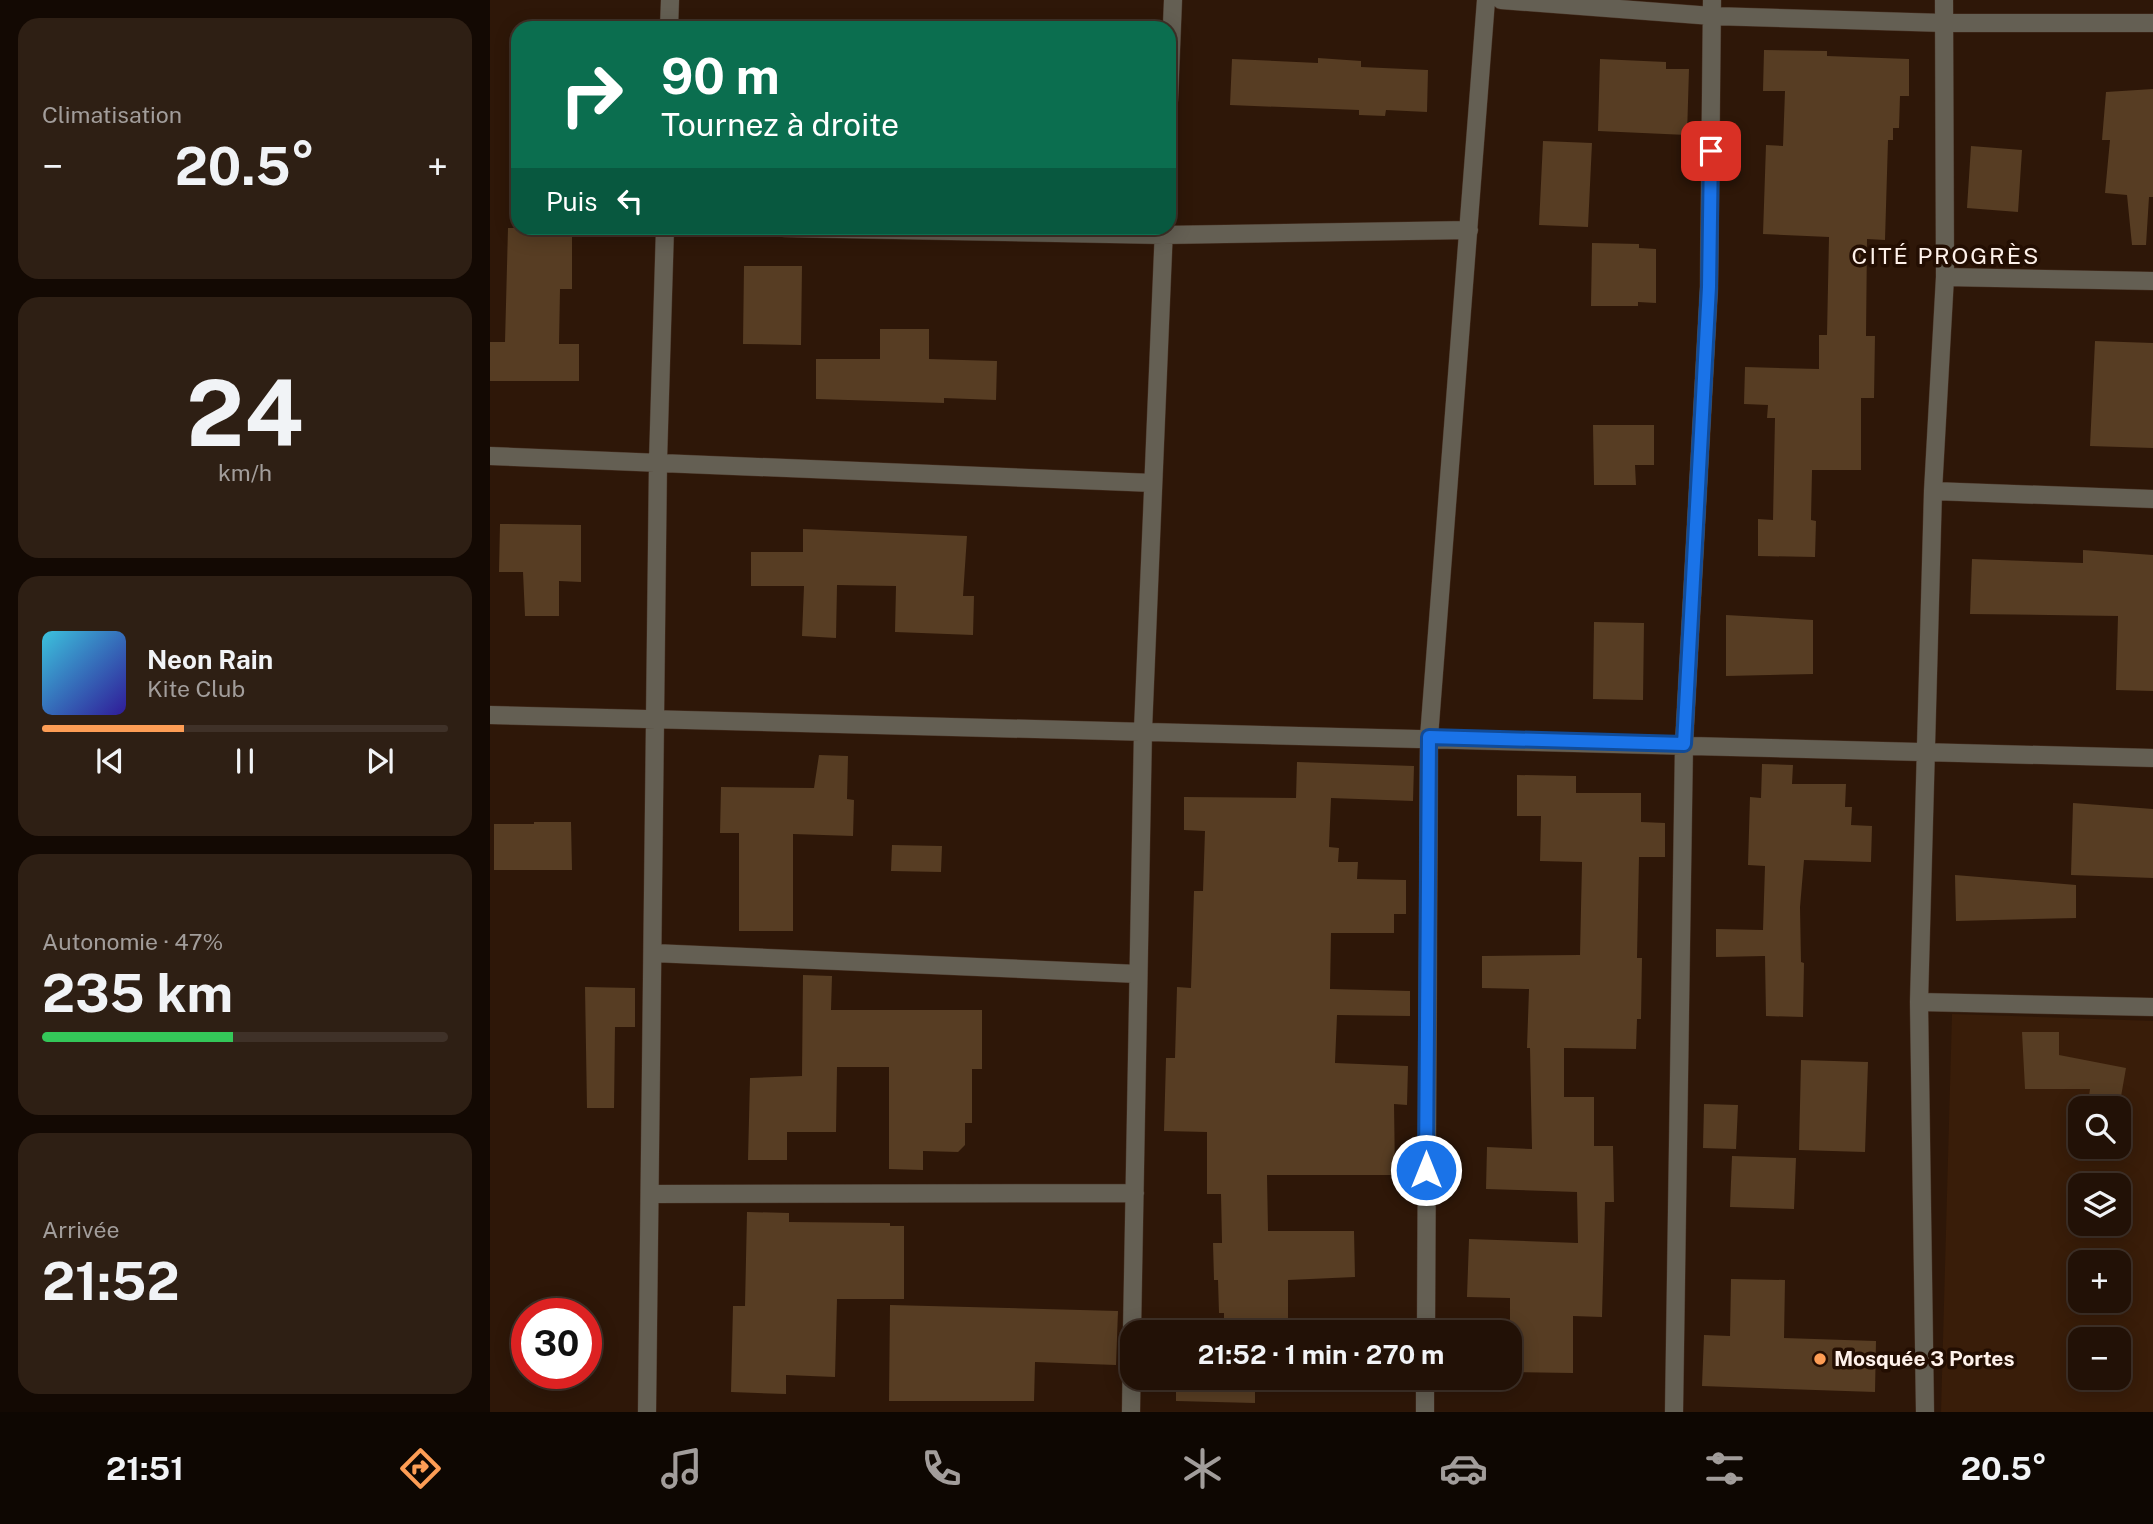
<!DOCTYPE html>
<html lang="fr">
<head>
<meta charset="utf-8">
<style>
  :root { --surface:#221106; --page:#2e1f14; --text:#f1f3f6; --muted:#a29d9b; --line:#3f3128; --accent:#fd9d55 }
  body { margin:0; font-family:"Public Sans",sans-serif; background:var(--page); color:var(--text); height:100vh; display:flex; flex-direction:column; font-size:26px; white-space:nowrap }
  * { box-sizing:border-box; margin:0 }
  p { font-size:23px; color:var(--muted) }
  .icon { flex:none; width:38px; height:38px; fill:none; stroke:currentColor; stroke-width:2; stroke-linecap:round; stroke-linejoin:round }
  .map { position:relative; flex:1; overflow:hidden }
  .sheet { display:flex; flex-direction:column; gap:18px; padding:18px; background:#130903; width:490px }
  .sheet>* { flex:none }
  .guide { position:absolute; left:21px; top:21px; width:665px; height:214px; border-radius:21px; box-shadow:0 4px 18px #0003,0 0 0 2px var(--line); background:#0b6e4f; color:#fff; overflow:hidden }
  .controls { position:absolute; left:1578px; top:1096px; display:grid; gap:14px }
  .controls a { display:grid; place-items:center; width:63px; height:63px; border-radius:14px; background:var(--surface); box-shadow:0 4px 18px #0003,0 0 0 2px var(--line); font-size:35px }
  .speed { position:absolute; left:21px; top:1298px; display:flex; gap:14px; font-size:35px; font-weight:700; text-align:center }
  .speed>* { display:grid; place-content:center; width:91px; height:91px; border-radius:50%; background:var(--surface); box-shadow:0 4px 18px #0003,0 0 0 2px var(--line); line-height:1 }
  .speed .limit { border:10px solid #d22; background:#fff; color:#111 }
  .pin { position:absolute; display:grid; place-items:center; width:60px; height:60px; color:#fff; margin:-30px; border-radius:14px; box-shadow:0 4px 10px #0006 }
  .me { position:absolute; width:77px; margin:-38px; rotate:0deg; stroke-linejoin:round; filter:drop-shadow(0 0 5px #0008) }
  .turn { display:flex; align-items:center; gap:24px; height:147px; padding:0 35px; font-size:32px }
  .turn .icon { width:91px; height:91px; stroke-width:2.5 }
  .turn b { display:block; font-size:49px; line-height:60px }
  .then { display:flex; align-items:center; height:66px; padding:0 35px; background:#0003; gap:14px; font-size:26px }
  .big { font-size:52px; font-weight:700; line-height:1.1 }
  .sheet .widget { flex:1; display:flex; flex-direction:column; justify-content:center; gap:10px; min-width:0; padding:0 24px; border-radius:21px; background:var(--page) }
  .sheet .dial { align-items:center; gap:0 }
  .dial b { font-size:91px; line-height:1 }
  .song { display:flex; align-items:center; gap:21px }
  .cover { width:84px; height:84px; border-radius:10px; background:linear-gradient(135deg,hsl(190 70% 55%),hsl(250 70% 35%)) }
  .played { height:7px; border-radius:4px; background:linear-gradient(90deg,var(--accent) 35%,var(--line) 35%) }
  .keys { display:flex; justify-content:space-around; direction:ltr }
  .heat { display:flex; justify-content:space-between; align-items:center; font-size:38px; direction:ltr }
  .charge { height:10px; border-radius:5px; background:linear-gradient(90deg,#34c759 47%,var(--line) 0) }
  .trip { position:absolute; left:630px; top:1320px; width:402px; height:70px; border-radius:21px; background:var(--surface); box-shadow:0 4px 18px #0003,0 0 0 2px var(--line); font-weight:700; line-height:70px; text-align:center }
  .menu { display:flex; height:112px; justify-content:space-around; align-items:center; background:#0e0702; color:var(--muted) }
  .menu .icon { width:49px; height:49px }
  .menu .on { color:var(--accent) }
  .menu b { font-size:32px; color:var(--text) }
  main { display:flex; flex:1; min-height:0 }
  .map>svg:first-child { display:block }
  .built { fill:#391d09; fill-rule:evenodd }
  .building { fill:#573d23 }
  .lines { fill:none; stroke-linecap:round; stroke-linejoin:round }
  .minor-casing { stroke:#473123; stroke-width:19 }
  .minor { stroke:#645f53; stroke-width:18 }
  .route-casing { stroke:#114b97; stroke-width:18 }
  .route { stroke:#1a73e8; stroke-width:12 }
  .poi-dot { fill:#fd9d55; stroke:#230e02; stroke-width:2.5 }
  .labels { text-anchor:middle; stroke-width:7; stroke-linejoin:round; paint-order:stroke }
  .poi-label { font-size:21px; font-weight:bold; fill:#fef1ea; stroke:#230e02; text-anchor:start }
  .neighbourhood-label { font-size:23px; letter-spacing:2px; fill:#fef1ea; stroke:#230e02 }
</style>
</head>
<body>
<main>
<section class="sheet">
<div class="widget"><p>Climatisation</p>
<div class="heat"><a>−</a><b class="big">20.5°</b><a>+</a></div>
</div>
<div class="widget dial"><b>24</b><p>km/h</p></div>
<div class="widget">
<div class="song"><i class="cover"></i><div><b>Neon Rain</b><p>Kite Club</p></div></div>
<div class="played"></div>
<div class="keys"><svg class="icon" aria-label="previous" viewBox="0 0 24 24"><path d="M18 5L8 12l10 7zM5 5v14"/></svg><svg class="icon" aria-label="pause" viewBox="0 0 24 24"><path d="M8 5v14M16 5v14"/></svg><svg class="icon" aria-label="next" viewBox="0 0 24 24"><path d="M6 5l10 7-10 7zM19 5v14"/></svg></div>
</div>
<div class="widget"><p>Autonomie · 47%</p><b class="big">235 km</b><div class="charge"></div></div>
<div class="widget"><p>Arrivée</p><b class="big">21:52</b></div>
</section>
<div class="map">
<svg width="1663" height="1412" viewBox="0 0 1663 1412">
  <rect width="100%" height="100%" fill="#2e1708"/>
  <path class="built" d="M 1462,1014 L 1663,1021 L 1663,1412 L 1451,1412 ZM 1591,1108 L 1629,1108 L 1629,1146 L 1591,1146 ZM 1591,1185 L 1629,1185 L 1629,1223 L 1591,1223 ZM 1591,1262 L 1629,1262 L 1629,1300 L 1591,1300 ZM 1591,1339 L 1629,1339 L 1629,1377 L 1591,1377 Z"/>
  <path class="building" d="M 1274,50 L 1337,51 L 1337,56 L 1419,59 L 1419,96 L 1410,96 L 1409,128 L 1403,128 L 1403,140 L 1398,140 L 1395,240 L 1377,239 L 1376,336 L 1385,336 L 1384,398 L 1371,398 L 1371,470 L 1322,470 L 1321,520 L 1326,521 L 1325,557 L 1268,556 L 1268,519 L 1283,520 L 1285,418 L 1277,418 L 1278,405 L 1254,404 L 1255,367 L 1329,369 L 1329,335 L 1337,335 L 1339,237 L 1273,234 L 1276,145 L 1293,146 L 1295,91 L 1273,91 Z
    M 828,58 L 871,61 L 871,67 L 938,70 L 937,112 L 896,110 L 895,116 L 869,115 L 869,110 L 740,105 L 742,59 L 828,63 Z
    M 1110,59 L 1176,62 L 1176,69 L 1199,69 L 1197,135 L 1108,131 Z
    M 1663,89 L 1663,197 L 1659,197 L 1656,245 L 1642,245 L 1637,195 L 1615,193 L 1620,140 L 1612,140 L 1616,92 Z
    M 1053,141 L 1102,143 L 1098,227 L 1049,225 Z
    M 1481,146 L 1532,150 L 1528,212 L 1477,208 Z
    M 18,228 L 82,228 L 82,289 L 70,289 L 69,344 L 89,344 L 89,381 L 0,381 L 0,342 L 15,342 Z
    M 1102,243 L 1149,244 L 1149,248 L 1166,249 L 1166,303 L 1148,302 L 1148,306 L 1101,306 Z
    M 254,266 L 312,266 L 311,345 L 253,344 Z
    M 390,329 L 439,329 L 439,359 L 507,361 L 506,400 L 454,398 L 454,403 L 326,399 L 326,359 L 390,359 Z
    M 1605,341 L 1663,343 L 1663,448 L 1600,446 Z
    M 1103,425 L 1164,425 L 1164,465 L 1145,465 L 1146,485 L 1104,485 Z
    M 10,524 L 91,525 L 91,582 L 69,581 L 69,616 L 35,616 L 33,572 L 9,572 Z
    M 313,529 L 477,536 L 473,596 L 484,596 L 483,635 L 405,632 L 406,586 L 347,585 L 346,638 L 312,636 L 314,586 L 261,586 L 261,552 L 313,552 Z
    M 1593,550 L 1663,555 L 1663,691 L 1626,690 L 1628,616 L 1480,614 L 1482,559 L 1593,563 Z
    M 1236,615 L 1323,620 L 1323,674 L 1236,676 Z
    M 1104,622 L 1154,623 L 1153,700 L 1103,699 Z
    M 329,755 L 358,756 L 357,799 L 364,800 L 363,836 L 303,834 L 303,931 L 249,931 L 249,833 L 230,833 L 231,787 L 324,788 Z
    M 807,762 L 924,766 L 923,801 L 841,798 L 839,847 L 849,848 L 848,862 L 868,862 L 867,879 L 916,880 L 916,914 L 904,914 L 904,933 L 841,933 L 840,989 L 920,991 L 920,1016 L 847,1015 L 845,1063 L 918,1066 L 917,1105 L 904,1104 L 905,1175 L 777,1175 L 778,1231 L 864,1231 L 865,1277 L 798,1280 L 798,1332 L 734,1332 L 734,1313 L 729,1313 L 728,1280 L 724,1280 L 723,1243 L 732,1243 L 731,1194 L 717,1194 L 717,1132 L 674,1131 L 676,1058 L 685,1058 L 687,987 L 701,988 L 704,891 L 713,891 L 715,831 L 694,830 L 694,797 L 806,798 Z
    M 1272,764 L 1303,765 L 1302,784 L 1356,784 L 1355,807 L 1362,807 L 1361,825 L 1382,826 L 1381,862 L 1314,860 L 1310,907 L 1311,962 L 1314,963 L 1313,1017 L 1276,1016 L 1275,956 L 1226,957 L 1226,929 L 1273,930 L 1275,866 L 1258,865 L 1260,797 L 1271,798 Z
    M 1027,775 L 1086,776 L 1086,793 L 1151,793 L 1151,822 L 1175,823 L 1175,857 L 1149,857 L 1147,958 L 1152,958 L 1151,1019 L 1147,1019 L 1146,1049 L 1074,1048 L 1074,1097 L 1104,1097 L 1104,1146 L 1123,1146 L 1124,1202 L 1115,1202 L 1112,1317 L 1083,1316 L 1083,1373 L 1020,1372 L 1020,1298 L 977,1297 L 979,1239 L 1088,1243 L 1087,1192 L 996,1189 L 997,1147 L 1042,1149 L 1041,1099 L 1040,1048 L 1037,1048 L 1039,989 L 992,988 L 992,956 L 1090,955 L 1092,862 L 1050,861 L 1051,816 L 1027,816 Z
    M 1583,803 L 1663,809 L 1663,878 L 1581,875 Z
    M 44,822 L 81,822 L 82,870 L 4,870 L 4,824 L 44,824 Z
    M 402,845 L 452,846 L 451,872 L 401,871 Z
    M 1465,875 L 1586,885 L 1586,918 L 1466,921 Z
    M 313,975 L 342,976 L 341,1010 L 492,1010 L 492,1069 L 482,1069 L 482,1123 L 475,1123 L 475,1145 L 468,1152 L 433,1151 L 433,1170 L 399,1169 L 399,1067 L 347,1067 L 346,1132 L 297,1132 L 297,1160 L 258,1160 L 260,1078 L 312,1076 Z
    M 95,987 L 145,988 L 145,1027 L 125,1027 L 124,1108 L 97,1108 Z
    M 1532,1032 L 1569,1032 L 1569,1055 L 1636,1068 L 1629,1108 L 1598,1103 L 1600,1089 L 1535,1089 Z
    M 1311,1060 L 1378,1062 L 1375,1152 L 1309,1150 Z
    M 1214,1104 L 1248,1105 L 1246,1149 L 1213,1148 Z
    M 1242,1156 L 1306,1158 L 1304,1209 L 1240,1207 Z
    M 257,1212 L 299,1213 L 299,1222 L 400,1223 L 400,1226 L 414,1226 L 414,1299 L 347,1299 L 345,1377 L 296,1375 L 296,1394 L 241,1392 L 243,1306 L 255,1306 Z
    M 1241,1279 L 1295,1280 L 1294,1338 L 1386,1341 L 1385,1392 L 1212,1386 L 1214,1335 L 1240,1336 Z
    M 400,1305 L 628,1311 L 626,1365 L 545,1362 L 544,1401 L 399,1401 Z
    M 686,1377 L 765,1377 L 765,1403 L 686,1401 Z"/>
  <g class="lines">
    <defs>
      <path id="minor" d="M 1011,0 L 1222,16 L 1454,23 L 1663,23
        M 179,28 L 180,0
        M 679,100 L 683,0
        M 295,228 L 673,235 L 979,230
        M 1455,277 L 1663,281
        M 0,456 L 663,483
        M 1443,491 L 1663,499
        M 0,715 L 1663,758
        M 163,953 L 648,974
        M 1429,1002 L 1663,1007
        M 160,1194 L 645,1193
        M 642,1332 L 653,730 L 674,228
        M 936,1332 L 939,737 L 996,0
        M 157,1412 L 168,461 L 175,228
        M 641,1412 L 642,1343
        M 935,1412 L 935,1377
        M 1184,1412 L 1194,744 L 1219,287 L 1222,0
        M 1435,1412 L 1429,1002 L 1443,491 L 1455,277 L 1454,0"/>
    </defs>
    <use href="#minor" class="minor-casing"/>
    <use href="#minor" class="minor"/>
  </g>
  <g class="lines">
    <defs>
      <path id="route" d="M 936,1170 L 939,737 L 1194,744 L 1219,287 L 1221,151"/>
    </defs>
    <use href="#route" class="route-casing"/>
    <use href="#route" class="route"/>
  </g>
  <circle class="poi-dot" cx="1330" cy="1359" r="7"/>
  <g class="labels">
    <g class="poi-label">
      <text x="1344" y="1366">Mosquée 3 Portes</text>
    </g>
    <g class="neighbourhood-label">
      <text x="1456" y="264">CITÉ PROGRÈS</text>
    </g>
  </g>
</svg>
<div class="controls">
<a><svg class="icon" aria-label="search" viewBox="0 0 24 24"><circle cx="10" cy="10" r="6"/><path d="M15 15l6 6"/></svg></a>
<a><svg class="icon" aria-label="layers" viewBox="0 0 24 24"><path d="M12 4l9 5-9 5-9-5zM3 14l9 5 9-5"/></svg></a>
<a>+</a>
<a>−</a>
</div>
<div class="speed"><div class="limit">30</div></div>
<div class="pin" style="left:1221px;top:151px;background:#d93025"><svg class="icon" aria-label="arrive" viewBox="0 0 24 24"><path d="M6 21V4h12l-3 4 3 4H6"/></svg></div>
<svg class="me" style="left:936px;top:1170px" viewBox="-20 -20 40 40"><circle r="17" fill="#1a73e8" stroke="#fff" stroke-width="3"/><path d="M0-11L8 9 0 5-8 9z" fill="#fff"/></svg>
<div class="trip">21:52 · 1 min · 270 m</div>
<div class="guide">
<div class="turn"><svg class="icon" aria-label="right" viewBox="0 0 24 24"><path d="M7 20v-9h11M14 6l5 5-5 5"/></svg><div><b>90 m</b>Tournez à droite</div></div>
<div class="then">Puis<svg class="icon" aria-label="left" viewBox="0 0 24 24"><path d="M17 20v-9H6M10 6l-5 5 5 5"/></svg></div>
</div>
</div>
</main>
<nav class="menu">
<b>21:51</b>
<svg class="icon on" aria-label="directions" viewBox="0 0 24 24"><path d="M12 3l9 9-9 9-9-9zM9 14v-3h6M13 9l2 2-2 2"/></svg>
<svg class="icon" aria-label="music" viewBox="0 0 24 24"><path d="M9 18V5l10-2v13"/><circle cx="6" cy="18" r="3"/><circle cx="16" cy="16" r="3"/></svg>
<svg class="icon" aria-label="phone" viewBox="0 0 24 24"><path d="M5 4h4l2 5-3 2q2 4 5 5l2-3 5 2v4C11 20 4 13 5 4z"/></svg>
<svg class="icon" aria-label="climate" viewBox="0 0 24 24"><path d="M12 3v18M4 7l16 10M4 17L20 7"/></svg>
<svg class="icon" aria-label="car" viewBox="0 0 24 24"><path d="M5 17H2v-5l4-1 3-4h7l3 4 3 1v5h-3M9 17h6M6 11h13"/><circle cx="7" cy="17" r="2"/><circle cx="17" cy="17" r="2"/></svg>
<svg class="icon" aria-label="filters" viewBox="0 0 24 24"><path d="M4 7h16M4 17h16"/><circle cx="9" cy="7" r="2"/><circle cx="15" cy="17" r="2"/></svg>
<b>20.5°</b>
</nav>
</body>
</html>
